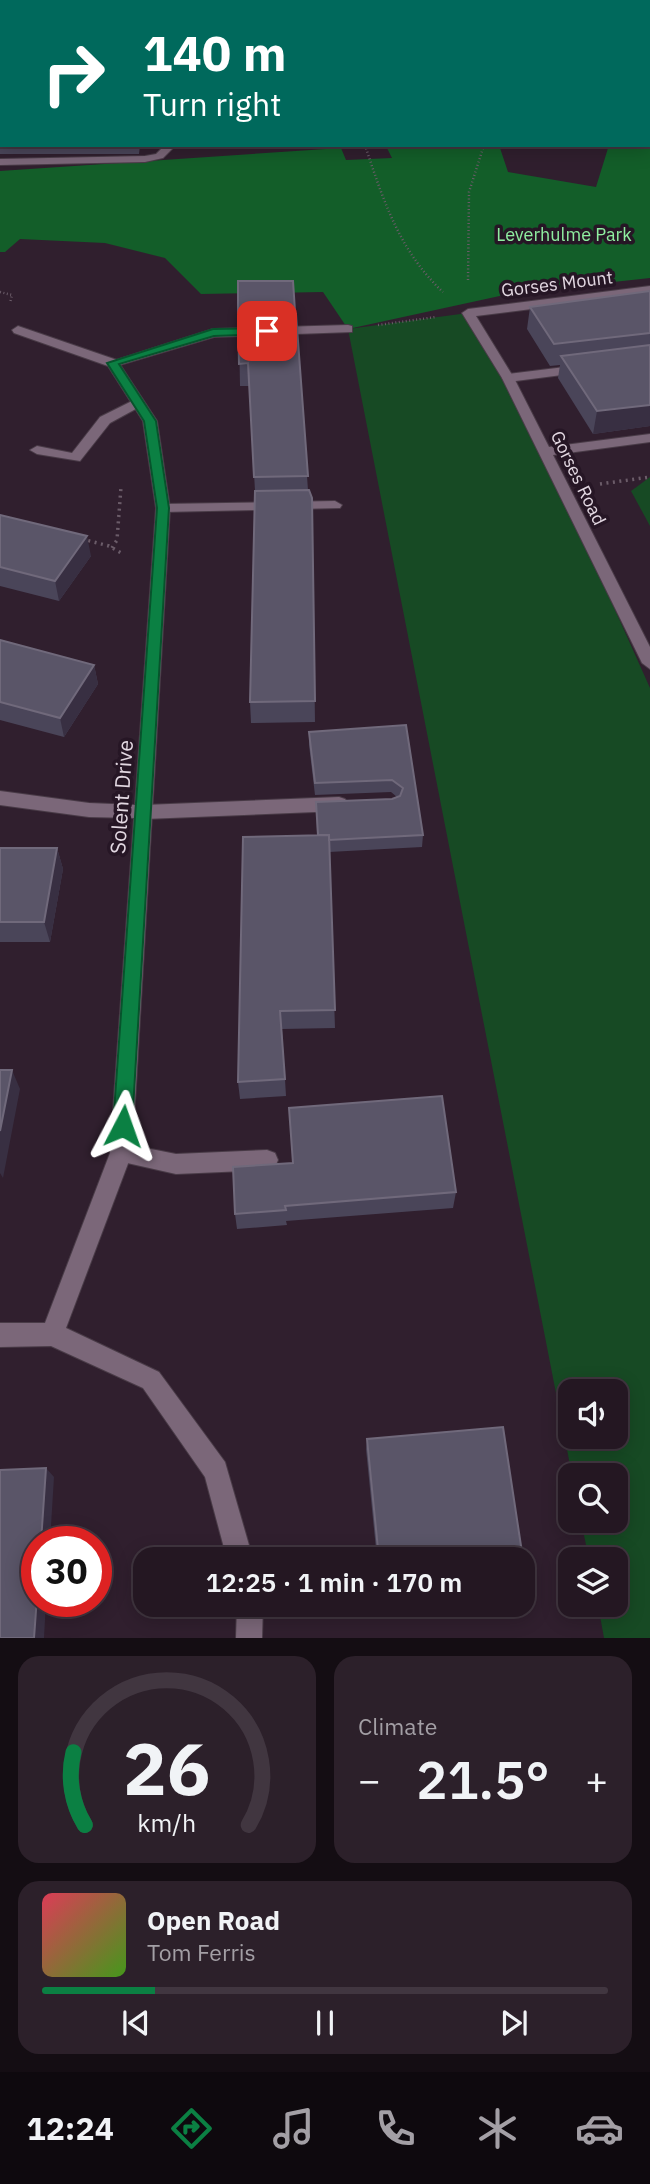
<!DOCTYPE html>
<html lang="en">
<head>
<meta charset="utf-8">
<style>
  :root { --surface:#241722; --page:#2c202a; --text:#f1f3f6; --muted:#a39fa5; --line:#413640; --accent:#0b8043 }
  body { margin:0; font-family:"IBM Plex Sans",sans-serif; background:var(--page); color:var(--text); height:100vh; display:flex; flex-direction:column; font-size:26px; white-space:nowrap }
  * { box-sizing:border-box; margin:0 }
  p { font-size:23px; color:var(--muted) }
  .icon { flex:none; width:38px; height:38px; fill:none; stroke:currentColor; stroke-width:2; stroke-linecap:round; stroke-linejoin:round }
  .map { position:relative; height:1638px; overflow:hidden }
  .panel { display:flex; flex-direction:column; gap:18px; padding:18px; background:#140d13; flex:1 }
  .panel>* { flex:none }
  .hud { position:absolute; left:0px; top:0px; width:651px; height:147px; box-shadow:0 4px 18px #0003,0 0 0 2px var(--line); background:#00695c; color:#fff; overflow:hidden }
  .buttons { position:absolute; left:558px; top:1379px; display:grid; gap:14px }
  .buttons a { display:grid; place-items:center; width:70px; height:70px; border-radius:14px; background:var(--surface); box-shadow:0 4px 18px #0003,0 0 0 2px var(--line); font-size:35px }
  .speed { position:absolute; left:21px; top:1526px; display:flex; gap:14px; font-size:35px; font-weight:700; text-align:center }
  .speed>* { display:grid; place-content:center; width:91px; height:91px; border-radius:50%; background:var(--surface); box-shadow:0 4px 18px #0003,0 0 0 2px var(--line); line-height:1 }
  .speed .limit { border:10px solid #d22; background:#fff; color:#111 }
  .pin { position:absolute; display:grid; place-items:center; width:60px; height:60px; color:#fff; margin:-30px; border-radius:14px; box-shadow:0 4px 10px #0006 }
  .me { position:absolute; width:77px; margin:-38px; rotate:4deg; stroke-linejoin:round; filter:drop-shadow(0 0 5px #0008) }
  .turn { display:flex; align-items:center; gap:24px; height:147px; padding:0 28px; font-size:32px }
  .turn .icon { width:91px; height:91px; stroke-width:2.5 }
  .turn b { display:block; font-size:49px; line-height:60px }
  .big { font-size:52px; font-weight:600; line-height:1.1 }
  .panel .card { flex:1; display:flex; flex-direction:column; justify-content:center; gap:10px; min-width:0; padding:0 24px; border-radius:21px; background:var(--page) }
  .panel .dial { align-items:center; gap:0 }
  .dial svg { height:182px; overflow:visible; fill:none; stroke:var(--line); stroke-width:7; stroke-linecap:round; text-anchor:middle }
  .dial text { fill:var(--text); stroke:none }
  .song { display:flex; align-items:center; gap:21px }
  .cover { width:84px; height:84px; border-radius:10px; background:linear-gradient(135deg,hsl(350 70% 55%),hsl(100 70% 35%)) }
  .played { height:7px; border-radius:4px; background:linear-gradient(90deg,var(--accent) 20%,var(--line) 20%) }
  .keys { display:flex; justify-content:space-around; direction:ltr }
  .heat { display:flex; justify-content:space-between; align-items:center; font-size:38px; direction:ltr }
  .panel .tiles { flex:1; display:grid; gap:18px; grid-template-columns:1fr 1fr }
  .card:last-child { grid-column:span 2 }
  .trip { position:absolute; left:133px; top:1547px; width:402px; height:70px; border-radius:21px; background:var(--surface); box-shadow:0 4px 18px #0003,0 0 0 2px var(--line); font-weight:600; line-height:70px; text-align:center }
  .dock { display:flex; height:112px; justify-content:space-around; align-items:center; background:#0e090e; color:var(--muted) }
  .dock .icon { width:49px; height:49px }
  .dock .active { color:var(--accent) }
  .dock b { font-size:32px; color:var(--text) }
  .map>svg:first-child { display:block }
  .green { fill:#174a24; fill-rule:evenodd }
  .forest { fill:#135e29 }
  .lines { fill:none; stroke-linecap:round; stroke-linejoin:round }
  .river { fill:#155663; fill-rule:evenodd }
  .service-casing { stroke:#493b47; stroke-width:2 }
  .minor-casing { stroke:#493b47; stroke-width:2 }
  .path-far1 { stroke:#6b5c69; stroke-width:2.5; stroke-dasharray:1 2.5; stroke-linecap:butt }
  .path { stroke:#6b5c69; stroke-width:3.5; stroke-dasharray:2 4.5; stroke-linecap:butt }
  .service { fill:#7b6779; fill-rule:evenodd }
  .minor { fill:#7b6779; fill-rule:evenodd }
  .wall { fill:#4a4559 }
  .shaded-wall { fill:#382f42 }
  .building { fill:#5a5568; stroke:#70697b; stroke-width:2 }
  .route { fill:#0b8043; stroke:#07532c; stroke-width:2 }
  .labels { text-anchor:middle; stroke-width:7; stroke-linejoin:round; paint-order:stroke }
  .far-park-label { font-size:18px; fill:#8feea0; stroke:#261625 }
  .far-street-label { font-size:18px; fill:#e3d8e2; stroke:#261625 }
  .street-label { font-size:21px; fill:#e3d8e2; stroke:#261625 }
</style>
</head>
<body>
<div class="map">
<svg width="650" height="1638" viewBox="0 0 650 1638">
  <rect width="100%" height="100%" fill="#301f2e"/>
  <path class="green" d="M 468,313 L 561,489 L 650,688 L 650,1638 L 604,1638 L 598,1605 L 616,1605 L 616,1559 L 589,1559 L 581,1521 L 616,1521 L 616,1475 L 572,1475 L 348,329 ZM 570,1391 L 616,1391 L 616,1437 L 570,1437 Z
    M 650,477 L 650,526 L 631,491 Z"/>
  <path class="forest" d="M 650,39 L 650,278 L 513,293 L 348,329 L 323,292 L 201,294 L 165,258 L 105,243 L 20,239 L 5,252 L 0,252 L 0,171 L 341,148 L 346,160 L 392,158 L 386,146 L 499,145 L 508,172 L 596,187 L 609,145 L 649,145 Z"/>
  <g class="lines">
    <path class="river" d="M 517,0 L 571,0 L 572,2 L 518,2 Z
      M 621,0 L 650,0 L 650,16 L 649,2 Z"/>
    <defs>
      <path id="service" d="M 424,0 L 434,0 L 435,2 L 425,2 Z
        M 649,115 L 650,115 L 650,122 L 649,122 Z
        M 165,145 L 176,145 L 163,158 L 145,162 L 0,165 L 0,159 L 145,156 L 156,154 Z
        M 348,325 L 352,326 L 352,332 L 214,337 L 113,367 L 107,363 L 213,329 Z
        M 581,365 L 585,366 L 585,372 L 508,382 L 502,378 L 508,374 Z
        M 138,398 L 144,402 L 143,405 L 110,423 L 80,461 L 37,454 L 30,450 L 37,446 L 72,453 L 100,417 Z
        M 335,501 L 342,505 L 340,508 L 163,512 L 156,508 L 163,504 Z
        M 339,797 L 345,799 L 348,804 L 345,809 L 339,811 L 145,819 L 139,817 L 136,812 L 139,807 L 145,805 Z
        M 121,1143 L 176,1154 L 267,1150 L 275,1153 L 278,1160 L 275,1167 L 267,1170 L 176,1174 L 114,1160 L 110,1153 L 114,1146 Z"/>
      <path id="minor" d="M 650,286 L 650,294 L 476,316 L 514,378 L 549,447 L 650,434 L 650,442 L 553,455 L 650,647 L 650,669 L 642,663 L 502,378 L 462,313 L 468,309 Z
        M 18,326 L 117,360 L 157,421 L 170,508 L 132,1153 L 66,1328 L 159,1372 L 225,1462 L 253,1559 L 227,1559 L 205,1477 L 143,1388 L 51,1346 L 0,1347 L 0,1323 L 45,1323 L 110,1153 L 134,818 L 89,817 L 0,805 L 0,791 L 89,803 L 135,805 L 156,508 L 143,421 L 108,366 L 14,333 L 12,330 Z
        M 237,1605 L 263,1605 L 262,1638 L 236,1638 Z"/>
    </defs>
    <use href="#service" class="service-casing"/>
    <use href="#minor" class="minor-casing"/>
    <path class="path-far1" d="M 365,145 C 383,200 400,252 443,292
      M 468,280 L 469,192 L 484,145
      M 0,292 L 12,295 L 10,303
      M 378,325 L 436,317"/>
    <path class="path" d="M 600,484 L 650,477
      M 82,539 L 109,546 L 123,554
      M 112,548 L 117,540 L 121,487"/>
    <use href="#service" class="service"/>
    <use href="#minor" class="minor"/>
  </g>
  <path class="wall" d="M 0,0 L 2,2 L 2,145 L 140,145 L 139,154 L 0,154 Z
    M 238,281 L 293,281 L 308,490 L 312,498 L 315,722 L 251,723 L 250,702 L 255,491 L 249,386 L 240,386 Z
    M 650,291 L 650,426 L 593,434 L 558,378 L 560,365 L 550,366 L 527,329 L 530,307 Z
    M 0,515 L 91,556 L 59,601 L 0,586 Z
    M 0,640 L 94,665 L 98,684 L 64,737 L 0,720 Z
    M 406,725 L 423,835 L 422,847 L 329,852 L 335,1028 L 282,1029 L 286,1096 L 240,1099 L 238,1082 L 317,835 L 316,802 L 392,799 L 397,797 L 391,792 L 315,795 L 309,745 L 309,732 Z
    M 0,848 L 57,848 L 63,869 L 50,942 L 0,942 Z
    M 293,1163 L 456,1192 L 453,1208 L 286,1221 L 287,1225 L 237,1229 L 235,1214 Z
    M 367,1439 L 523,1559 L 377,1559 L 366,1449 Z"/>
  <path class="shaded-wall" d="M 650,405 L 650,426 L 593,434 L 597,411 Z
    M 87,536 L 91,556 L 59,601 L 55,581 Z
    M 94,665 L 98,684 L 64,737 L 60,718 Z
    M 57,848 L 63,869 L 50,942 L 44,922 Z
    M 12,1070 L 20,1089 L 3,1178 L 0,1173 L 0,1131 Z
    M 46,1468 L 54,1477 L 50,1542 L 41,1542 Z
    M 37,1601 L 46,1601 L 44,1638 L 34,1638 Z"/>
  <path class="building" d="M 0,0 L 77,0 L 78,2 L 2,2 L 2,128 L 0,128 Z
    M 92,0 L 290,0 L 289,2 L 91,2 Z
    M 238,281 L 293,281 L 295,311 L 238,313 Z
    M 650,291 L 650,333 L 554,344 L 530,307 Z
    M 296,314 L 308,476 L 254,477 L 248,363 L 239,364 L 238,316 Z
    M 650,345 L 650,405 L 597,411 L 561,356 Z
    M 309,490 L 312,498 L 315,701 L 250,702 L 255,491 Z
    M 0,515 L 87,536 L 55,581 L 0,567 Z
    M 0,640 L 94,665 L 60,718 L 0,702 Z
    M 406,725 L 423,835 L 329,840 L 329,835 L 318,835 L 316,802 L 392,799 L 400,796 L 403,788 L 392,780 L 315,783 L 309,732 Z
    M 329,835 L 335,1010 L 280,1011 L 285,1079 L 238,1082 L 243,837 Z
    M 0,848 L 57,848 L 44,922 L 0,922 Z
    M 0,1070 L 12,1070 L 0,1131 Z
    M 442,1096 L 456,1192 L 285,1206 L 286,1210 L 235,1214 L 233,1167 L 293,1163 L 289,1108 Z
    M 503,1427 L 523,1559 L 379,1559 L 367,1439 Z
    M 46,1468 L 41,1542 L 37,1542 L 37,1597 L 34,1638 L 0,1638 L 0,1470 Z"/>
  <path class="route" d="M 267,328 L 272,331 L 271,334 L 214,336 L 119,364 L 156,421 L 169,508 L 132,1126 L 130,1133 L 123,1135 L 116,1133 L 113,1126 L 157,508 L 144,421 L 107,363 L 213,329 Z"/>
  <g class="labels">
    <g class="far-park-label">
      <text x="564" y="241">Leverhulme Park</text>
    </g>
    <g class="far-street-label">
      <text transform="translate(557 284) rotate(-7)" y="6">Gorses Mount</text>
      <text transform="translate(578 478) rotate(64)" y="6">Gorses Road</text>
    </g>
    <g class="street-label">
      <text transform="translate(122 797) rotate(-86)" y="7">Solent Drive</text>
    </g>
  </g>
</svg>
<div class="buttons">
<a><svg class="icon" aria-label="sound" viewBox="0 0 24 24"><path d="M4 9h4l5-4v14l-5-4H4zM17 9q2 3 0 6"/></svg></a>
<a><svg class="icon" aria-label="search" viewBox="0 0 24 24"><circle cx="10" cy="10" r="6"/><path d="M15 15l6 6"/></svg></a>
<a><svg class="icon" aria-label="layers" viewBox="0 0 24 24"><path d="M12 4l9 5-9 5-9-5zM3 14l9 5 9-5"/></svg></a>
</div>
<div class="speed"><div class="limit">30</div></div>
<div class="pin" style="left:267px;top:331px;background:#d93025"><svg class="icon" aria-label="arrive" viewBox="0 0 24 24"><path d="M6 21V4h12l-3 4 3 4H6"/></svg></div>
<svg class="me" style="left:123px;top:1126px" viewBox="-20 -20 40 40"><path d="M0-17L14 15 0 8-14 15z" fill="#0b8043" stroke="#fff" stroke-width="4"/></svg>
<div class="trip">12:25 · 1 min · 170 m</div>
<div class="hud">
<div class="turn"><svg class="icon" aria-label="right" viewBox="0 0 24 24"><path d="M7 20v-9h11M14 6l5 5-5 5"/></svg><div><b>140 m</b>Turn right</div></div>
</div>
</div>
<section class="panel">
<div class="tiles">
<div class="card dial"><svg viewBox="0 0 100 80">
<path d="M14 69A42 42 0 1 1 86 69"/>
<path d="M14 69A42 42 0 0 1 9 37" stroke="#0b8043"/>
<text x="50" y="56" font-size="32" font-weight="700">26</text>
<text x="50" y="72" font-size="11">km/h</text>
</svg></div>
<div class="card"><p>Climate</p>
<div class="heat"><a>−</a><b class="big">21.5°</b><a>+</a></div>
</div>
<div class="card">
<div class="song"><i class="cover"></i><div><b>Open Road</b><p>Tom Ferris</p></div></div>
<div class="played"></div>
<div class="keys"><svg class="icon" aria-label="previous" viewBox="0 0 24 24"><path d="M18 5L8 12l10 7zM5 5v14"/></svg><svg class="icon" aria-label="pause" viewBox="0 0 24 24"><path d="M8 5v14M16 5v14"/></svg><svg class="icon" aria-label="next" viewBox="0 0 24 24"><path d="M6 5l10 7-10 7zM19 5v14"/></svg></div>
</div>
</div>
</section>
<nav class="dock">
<b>12:24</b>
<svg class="icon active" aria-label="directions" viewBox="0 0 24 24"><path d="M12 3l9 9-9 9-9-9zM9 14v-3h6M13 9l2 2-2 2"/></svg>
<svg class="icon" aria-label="music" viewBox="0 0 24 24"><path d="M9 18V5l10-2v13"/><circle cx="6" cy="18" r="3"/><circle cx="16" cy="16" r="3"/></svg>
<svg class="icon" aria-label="phone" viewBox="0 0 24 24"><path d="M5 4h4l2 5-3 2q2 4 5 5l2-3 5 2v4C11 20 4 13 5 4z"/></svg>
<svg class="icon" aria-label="climate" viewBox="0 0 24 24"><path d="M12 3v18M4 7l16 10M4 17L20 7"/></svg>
<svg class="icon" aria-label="car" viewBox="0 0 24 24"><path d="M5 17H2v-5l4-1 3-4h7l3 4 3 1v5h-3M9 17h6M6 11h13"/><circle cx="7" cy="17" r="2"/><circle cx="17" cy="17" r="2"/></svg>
</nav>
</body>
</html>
